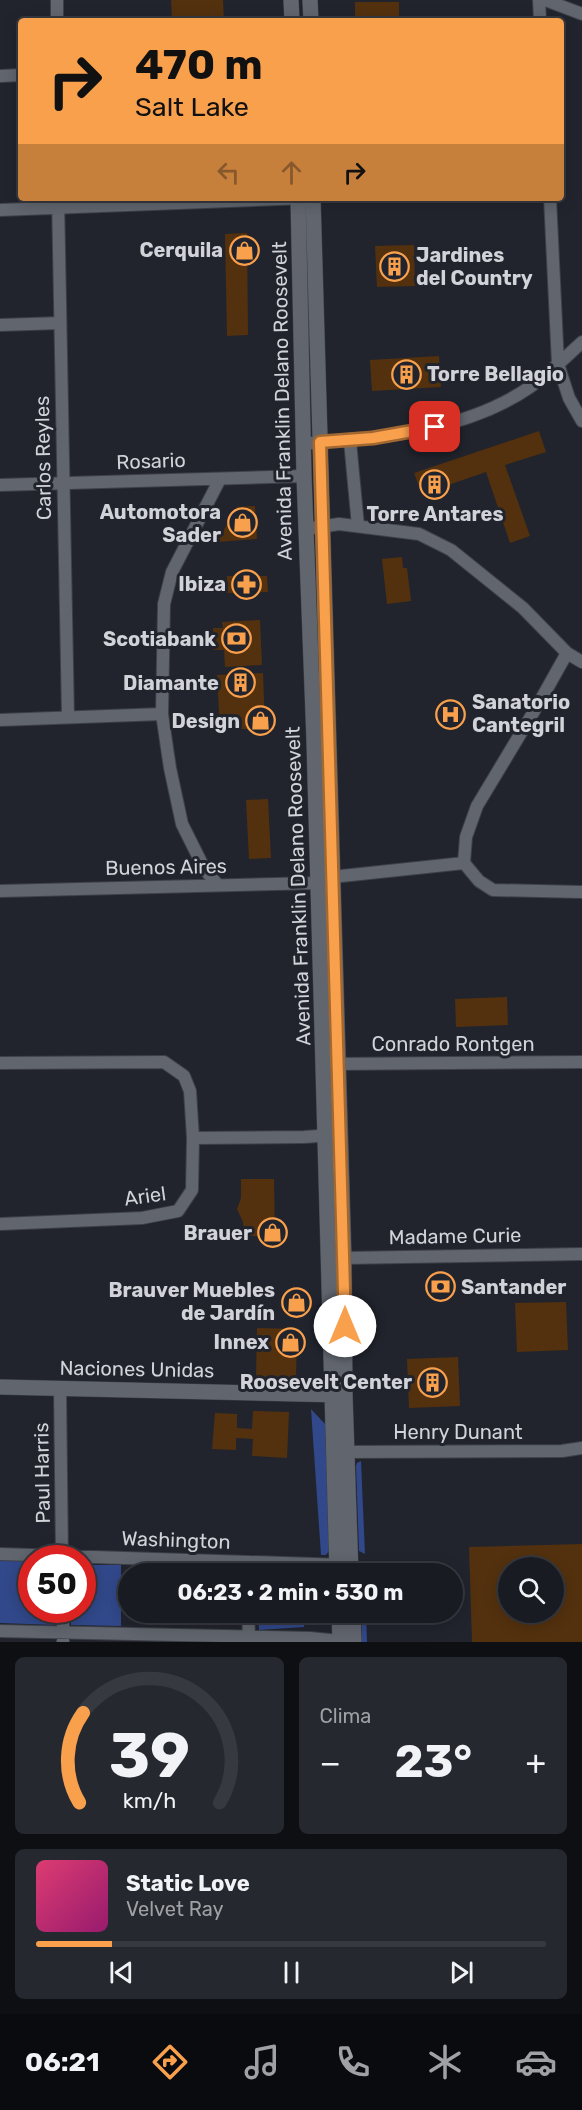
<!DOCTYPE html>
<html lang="es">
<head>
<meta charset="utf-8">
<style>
  :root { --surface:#191b22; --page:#26282f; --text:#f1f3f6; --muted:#9fa1a5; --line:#373940; --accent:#f9a04c }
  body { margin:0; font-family:Rubik,sans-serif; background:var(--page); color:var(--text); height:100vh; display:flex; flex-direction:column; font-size:22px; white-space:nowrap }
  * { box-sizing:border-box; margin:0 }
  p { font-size:20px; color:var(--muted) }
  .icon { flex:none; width:33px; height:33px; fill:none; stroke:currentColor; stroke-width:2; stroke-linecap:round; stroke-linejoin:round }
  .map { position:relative; height:1642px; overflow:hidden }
  .panel { display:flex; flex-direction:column; gap:15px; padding:15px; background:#0e0f13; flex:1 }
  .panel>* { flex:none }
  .guide { position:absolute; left:18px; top:18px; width:546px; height:183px; border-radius:6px; box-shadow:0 3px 15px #0003,0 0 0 2px var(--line); background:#f9a04c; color:#111; overflow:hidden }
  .fabs { position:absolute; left:498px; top:1557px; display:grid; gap:12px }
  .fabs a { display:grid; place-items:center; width:66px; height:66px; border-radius:50%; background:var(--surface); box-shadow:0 3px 15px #0003,0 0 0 2px var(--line); font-size:30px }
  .speed { position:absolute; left:18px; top:1545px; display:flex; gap:12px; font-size:30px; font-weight:700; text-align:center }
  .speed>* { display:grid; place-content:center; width:78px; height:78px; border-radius:50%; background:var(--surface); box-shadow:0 3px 15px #0003,0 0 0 2px var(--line); line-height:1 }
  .speed .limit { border:9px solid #d22; background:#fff; color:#111 }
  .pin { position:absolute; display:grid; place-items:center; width:51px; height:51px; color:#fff; margin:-26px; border-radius:12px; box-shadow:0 3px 9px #0006 }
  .me { position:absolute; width:66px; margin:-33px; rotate:0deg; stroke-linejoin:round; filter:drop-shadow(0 0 4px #0008) }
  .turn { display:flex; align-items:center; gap:21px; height:126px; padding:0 18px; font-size:27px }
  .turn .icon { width:78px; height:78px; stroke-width:2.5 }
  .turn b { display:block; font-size:42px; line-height:51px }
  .lanes { display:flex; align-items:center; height:57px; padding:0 18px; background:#0003; justify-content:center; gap:30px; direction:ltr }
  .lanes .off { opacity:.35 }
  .big { font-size:45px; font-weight:700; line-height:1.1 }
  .panel .widget { flex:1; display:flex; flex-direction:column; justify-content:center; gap:9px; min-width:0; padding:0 21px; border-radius:9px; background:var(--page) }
  .panel .dial { align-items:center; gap:0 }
  .dial svg { height:156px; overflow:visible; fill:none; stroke:var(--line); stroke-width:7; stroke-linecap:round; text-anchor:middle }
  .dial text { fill:var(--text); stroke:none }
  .song { display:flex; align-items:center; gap:18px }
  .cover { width:72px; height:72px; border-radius:9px; background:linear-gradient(135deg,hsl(340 70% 55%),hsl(320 70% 35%)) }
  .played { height:6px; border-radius:3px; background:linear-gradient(90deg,var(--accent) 15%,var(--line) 15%) }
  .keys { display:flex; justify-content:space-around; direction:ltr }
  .heat { display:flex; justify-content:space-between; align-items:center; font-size:33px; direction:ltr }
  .panel .tiles { flex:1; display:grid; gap:15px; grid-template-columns:1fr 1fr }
  .widget:last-child { grid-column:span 2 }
  .trip { position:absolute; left:118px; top:1563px; width:345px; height:60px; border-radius:30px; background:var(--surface); box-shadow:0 3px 15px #0003,0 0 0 2px var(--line); font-weight:700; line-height:60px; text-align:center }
  .tab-bar { display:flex; height:96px; justify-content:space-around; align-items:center; background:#0a0b0e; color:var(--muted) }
  .tab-bar .icon { width:42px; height:42px }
  .tab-bar .current { color:var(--accent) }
  .tab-bar b { font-size:27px; color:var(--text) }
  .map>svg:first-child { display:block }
  .green { fill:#31488a }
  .building { fill:#53310e; fill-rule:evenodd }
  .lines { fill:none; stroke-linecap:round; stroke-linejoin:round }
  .street-casing { stroke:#3e4048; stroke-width:14 }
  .secondary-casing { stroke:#3e4048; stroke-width:16 }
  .street { stroke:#60656e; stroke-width:12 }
  .secondary { stroke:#60656e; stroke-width:15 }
  .route-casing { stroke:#a26831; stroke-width:15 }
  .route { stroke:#f9a04c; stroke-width:10 }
  .labels { text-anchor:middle; stroke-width:6; stroke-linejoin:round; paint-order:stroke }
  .poi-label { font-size:20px; font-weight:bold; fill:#d1d3d9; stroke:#21242d; text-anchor:end }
  .street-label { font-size:20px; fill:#d1d3d9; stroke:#21242d }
</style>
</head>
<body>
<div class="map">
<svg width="582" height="1642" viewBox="0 0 582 1642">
  <rect width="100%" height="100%" fill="#21242d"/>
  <path class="green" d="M 311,1409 L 325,1424 L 330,1550 L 326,1555 L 321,1555 Z
    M 361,1461 L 365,1554 L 359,1551 L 356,1466 L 357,1463 Z
    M 0,1560 L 31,1560 L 32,1610 L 54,1610 L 55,1625 L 0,1623 Z
    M 83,1565 L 121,1565 L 121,1626 L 71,1625 L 71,1610 L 82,1610 Z
    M 258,1613 L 304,1613 L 304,1627 L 259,1630 Z
    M 361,1613 L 366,1613 L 367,1642 L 362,1642 Z"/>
  <path class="building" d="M 171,0 L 223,0 L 224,21 L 172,21 Z
    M 355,2 L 399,2 L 399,21 L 355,21 Z
    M 247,233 L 248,335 L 227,336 L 225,234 Z
    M 414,245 L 415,286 L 377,287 L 375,246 Z
    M 439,356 L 441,387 L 372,391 L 370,360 Z
    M 539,431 L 546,452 L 505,465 L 530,536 L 510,543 L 486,472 L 422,494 L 414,473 Z
    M 255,506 L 257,539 L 217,542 L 237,507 Z
    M 402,557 L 403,568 L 407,568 L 411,601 L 387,604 L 382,559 Z
    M 227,576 L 267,576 L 268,592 L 227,593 Z
    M 260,620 L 262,665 L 225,667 L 224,650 L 214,650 L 213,628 L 223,628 L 222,622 Z
    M 263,673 L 265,728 L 220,730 L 217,675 Z
    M 268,799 L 271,858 L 249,859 L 246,800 Z
    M 507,997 L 508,1025 L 456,1027 L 455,999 Z
    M 241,1179 L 274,1179 L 275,1236 L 244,1236 L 243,1222 L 237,1209 L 241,1198 Z
    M 566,1302 L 568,1350 L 517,1352 L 515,1303 Z
    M 257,1328 L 297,1329 L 296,1379 L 256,1378 Z
    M 458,1357 L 460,1406 L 409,1408 L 407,1359 Z
    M 253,1411 L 289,1412 L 287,1458 L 252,1456 L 253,1439 L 236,1438 L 236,1450 L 212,1449 L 215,1413 L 237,1414 L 237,1428 L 252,1429 Z
    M 582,1544 L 582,1642 L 472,1642 L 469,1547 ZM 508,1568 L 554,1568 L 554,1612 L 508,1612 Z"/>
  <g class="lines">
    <defs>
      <path id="street" d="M 539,0 L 540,21
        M 545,0 L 582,14
        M 57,21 L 57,0
        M 0,76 L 21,75
        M 58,198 L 68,717
        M 550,198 L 558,364 L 569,398 L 582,421
        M 0,210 L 305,198
        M 0,325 L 60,323
        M 350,441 L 358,526
        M 311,443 C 385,437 466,431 530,387 C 549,374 565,358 582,342
        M 0,485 L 304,476
        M 306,529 L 339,524 L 419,534 L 451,550 L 523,608 L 567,653 L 582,662
        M 0,720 L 162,714
        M 464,863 L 466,837 L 477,806 L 539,703 L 567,653
        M 464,863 L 479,881 L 493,890 L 582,892
        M 218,885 L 205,870 L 182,824 L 170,768 L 162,714 L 164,604 L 172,572 L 220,479
        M 0,891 L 318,883 L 332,877 L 464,863
        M 0,1063 L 164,1062 L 184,1076 L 190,1091 L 193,1138 L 192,1190 L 178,1211 L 142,1218 L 0,1224
        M 331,1064 L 582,1062
        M 193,1138 L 304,1137 L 333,1135
        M 329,1260 L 344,1258 L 582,1254
        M 60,1388 L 62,1558
        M 339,1452 L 562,1451 L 582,1448
        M 0,1554 L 344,1565
        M 63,1610 L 63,1642
        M 248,1612 L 249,1637
        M 0,1631 L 310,1638 L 340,1641"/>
      <path id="secondary" d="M 291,0 L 292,21
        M 310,0 L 311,21
        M 298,198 L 304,476 L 314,741 L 337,1574
        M 313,198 L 344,1258 L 345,1395 L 351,1574
        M 0,1387 L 342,1395
        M 339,1612 L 340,1642
        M 353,1612 L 354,1642"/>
    </defs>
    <use href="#street" class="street-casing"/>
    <use href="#secondary" class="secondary-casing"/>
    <use href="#street" class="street"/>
    <use href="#secondary" class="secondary"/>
  </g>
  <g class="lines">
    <defs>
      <path id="route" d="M 345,1326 L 320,442 L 373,438 L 435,427"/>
    </defs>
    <use href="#route" class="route-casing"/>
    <use href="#route" class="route"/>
  </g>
  <defs>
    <symbol id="shop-ring" viewBox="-11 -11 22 22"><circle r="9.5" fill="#21242d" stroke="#f9a04c" stroke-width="1.5"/><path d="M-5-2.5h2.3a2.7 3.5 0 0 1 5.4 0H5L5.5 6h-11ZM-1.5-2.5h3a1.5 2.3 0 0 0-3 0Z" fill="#f9a04c"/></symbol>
    <symbol id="building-ring" viewBox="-11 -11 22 22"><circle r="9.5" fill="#21242d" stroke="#f9a04c" stroke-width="1.5"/><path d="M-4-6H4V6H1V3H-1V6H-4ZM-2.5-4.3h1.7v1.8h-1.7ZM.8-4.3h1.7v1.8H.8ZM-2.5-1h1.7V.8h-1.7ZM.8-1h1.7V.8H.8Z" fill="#f9a04c"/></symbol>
    <symbol id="pharmacy-ring" viewBox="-11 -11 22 22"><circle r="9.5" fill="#21242d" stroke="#f9a04c" stroke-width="1.5"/><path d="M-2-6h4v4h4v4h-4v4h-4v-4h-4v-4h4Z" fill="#f9a04c"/></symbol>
    <symbol id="bank-ring" viewBox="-11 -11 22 22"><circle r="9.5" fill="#21242d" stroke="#f9a04c" stroke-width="1.5"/><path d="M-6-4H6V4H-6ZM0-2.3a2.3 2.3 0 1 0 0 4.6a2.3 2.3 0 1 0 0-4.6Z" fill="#f9a04c"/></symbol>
    <symbol id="hospital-ring" viewBox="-11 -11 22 22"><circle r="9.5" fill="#21242d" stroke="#f9a04c" stroke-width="1.5"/><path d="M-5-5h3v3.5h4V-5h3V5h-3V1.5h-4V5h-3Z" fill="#f9a04c"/></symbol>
  </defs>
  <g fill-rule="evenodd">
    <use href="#shop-ring" x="228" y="234" width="33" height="33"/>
    <use href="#building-ring" x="378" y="250" width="33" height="33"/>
    <use href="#building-ring" x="390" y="358" width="33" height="33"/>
    <use href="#building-ring" x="418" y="468" width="33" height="33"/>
    <use href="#shop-ring" x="226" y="506" width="33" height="33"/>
    <use href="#pharmacy-ring" x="230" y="568" width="33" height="33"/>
    <use href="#bank-ring" x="220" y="622" width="33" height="33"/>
    <use href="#building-ring" x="224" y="666" width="33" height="33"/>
    <use href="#hospital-ring" x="434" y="698" width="33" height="33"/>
    <use href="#shop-ring" x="244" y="704" width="33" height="33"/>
    <use href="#shop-ring" x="256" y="1216" width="33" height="33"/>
    <use href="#bank-ring" x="424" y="1270" width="33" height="33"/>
    <use href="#shop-ring" x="280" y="1286" width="33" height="33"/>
    <use href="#shop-ring" x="274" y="1326" width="33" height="33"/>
    <use href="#building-ring" x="416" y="1366" width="33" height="33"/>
  </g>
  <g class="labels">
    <g class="poi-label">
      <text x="223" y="257">Cerquila</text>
      <text x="416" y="262" text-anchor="start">Jardines<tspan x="416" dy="23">del Country</tspan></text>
      <text x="427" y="381" text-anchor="start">Torre Bellagio</text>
      <text x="221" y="519">Automotora<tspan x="221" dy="23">Sader</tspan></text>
      <text x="435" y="521" text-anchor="middle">Torre Antares</text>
      <text x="226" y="591">Ibiza</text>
      <text x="216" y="646">Scotiabank</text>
      <text x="219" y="690">Diamante</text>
      <text x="472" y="709" text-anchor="start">Sanatorio<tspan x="472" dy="23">Cantegril</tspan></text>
      <text x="240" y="728">Design</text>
      <text x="252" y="1240">Brauer</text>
      <text x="461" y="1294" text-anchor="start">Santander</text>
      <text x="275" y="1297">Brauver Muebles<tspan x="275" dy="23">de Jardín</tspan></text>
      <text x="269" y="1349">Innex</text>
      <text x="412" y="1389">Roosevelt Center</text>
    </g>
    <g class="street-label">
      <text transform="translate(282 401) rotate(-91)" y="7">Avenida Franklin Delano Roosevelt</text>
      <text transform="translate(43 458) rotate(-91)" y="7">Carlos Reyles</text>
      <text transform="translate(151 461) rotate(-2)" y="7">Rosario</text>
      <text transform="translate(166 867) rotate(-1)" y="7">Buenos Aires</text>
      <text transform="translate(298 886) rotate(-92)" y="7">Avenida Franklin Delano Roosevelt</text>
      <text x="453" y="1051">Conrado Rontgen</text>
      <text transform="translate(145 1196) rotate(-8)" y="7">Ariel</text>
      <text transform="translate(455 1236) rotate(-1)" y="7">Madame Curie</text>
      <text transform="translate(137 1369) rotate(1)" y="7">Naciones Unidas</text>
      <text x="458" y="1439">Henry Dunant</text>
      <text transform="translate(42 1473) rotate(-91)" y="7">Paul Harris</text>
      <text transform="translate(176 1540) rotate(2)" y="7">Washington</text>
    </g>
  </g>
</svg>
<div class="fabs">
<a><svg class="icon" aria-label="search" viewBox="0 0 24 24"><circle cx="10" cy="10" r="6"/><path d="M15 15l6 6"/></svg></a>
</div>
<div class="speed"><div class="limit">50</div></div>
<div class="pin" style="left:435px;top:427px;background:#d93025"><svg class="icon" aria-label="arrive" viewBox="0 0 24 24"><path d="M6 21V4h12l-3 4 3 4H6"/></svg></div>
<svg class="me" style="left:345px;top:1326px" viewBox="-20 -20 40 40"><circle r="19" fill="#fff"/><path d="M0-13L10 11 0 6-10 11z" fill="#f9a04c"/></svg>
<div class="trip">06:23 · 2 min · 530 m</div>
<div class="guide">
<div class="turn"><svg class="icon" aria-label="right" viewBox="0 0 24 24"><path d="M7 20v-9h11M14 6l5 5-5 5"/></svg><div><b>470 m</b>Salt Lake</div></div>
<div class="lanes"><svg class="icon off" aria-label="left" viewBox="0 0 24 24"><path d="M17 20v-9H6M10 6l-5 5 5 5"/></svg><svg class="icon off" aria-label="ahead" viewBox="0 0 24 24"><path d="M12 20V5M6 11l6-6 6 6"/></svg><svg class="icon" aria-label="right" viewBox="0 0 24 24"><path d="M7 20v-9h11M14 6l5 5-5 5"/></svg></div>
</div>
</div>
<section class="panel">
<div class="tiles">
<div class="widget dial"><svg viewBox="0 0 100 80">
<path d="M14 69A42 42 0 1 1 86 69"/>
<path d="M14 69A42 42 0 0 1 16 23" stroke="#f9a04c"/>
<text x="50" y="56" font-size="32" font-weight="700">39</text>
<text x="50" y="72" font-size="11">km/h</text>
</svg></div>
<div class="widget"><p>Clima</p>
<div class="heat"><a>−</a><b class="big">23°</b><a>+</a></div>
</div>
<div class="widget">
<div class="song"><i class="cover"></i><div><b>Static Love</b><p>Velvet Ray</p></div></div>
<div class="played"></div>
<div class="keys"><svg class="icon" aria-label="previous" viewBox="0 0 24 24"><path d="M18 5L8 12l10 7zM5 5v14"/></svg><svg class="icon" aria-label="pause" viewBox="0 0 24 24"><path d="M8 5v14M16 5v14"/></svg><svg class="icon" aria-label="next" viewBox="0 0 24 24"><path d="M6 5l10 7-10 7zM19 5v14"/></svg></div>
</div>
</div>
</section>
<nav class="tab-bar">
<b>06:21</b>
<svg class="icon current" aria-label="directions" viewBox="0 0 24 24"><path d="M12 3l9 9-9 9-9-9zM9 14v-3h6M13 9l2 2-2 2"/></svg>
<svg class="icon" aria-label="music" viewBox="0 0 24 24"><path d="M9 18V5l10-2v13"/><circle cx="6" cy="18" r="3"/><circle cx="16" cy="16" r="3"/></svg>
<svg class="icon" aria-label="phone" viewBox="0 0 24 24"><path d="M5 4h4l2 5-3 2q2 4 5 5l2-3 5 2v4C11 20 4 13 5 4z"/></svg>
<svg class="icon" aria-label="climate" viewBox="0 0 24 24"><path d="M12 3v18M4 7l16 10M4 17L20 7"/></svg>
<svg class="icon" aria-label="car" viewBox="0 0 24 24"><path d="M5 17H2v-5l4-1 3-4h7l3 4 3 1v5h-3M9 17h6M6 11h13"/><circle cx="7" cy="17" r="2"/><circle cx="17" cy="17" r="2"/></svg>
</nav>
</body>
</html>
